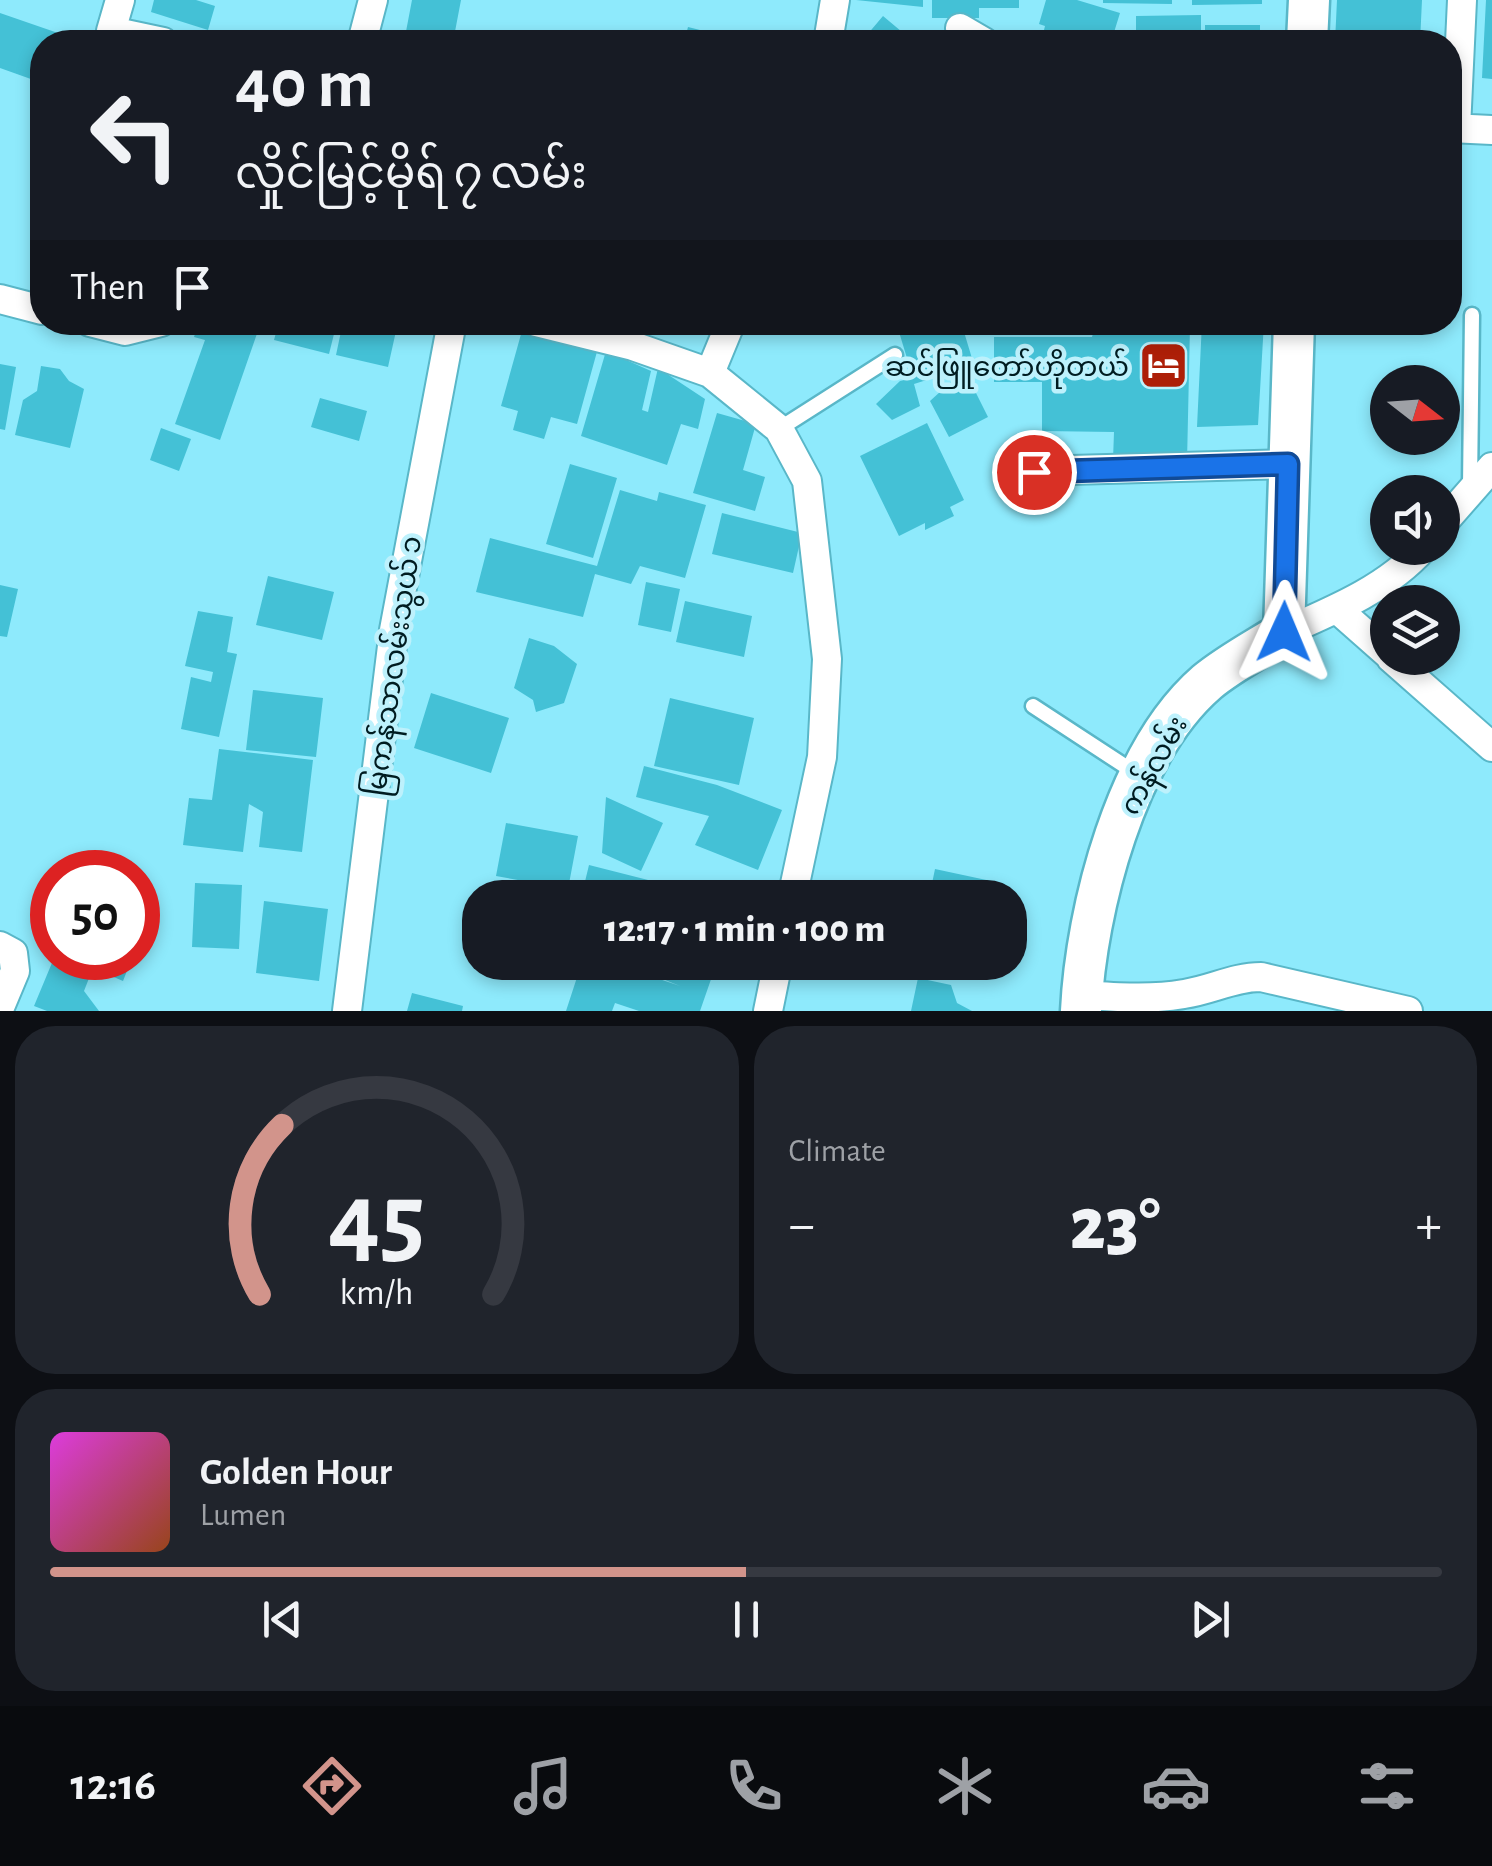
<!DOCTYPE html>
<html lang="en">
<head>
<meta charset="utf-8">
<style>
  :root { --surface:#171b24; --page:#20242c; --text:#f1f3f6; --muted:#9ea1a6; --line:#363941; --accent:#d2948b }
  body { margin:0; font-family:"Alegreya Sans","Noto Sans Myanmar",sans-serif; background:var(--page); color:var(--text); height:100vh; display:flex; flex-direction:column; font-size:38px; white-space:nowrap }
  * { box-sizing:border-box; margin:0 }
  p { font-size:32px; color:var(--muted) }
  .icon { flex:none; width:55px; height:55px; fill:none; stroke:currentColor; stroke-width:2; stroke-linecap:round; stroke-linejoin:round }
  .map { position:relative; height:1011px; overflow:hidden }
  .sheet { display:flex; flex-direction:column; gap:15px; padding:15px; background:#0d0f14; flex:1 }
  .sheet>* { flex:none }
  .top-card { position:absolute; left:30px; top:30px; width:1432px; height:305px; border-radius:40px; box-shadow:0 5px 15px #0003; background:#171b24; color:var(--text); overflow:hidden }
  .needle { width:65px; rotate:107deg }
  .tools { position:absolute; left:1370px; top:365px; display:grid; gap:20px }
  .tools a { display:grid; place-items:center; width:90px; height:90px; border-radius:50%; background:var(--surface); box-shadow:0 5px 15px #0003; font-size:50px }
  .speed { position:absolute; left:30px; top:850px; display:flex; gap:20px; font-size:50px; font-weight:700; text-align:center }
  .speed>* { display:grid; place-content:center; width:130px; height:130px; border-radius:50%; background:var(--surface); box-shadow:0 5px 15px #0003; line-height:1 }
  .speed .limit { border:15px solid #d22; background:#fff; color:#111 }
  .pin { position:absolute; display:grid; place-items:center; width:85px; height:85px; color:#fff; margin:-42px; border:5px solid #fff; border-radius:50%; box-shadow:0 2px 10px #0007 }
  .me { position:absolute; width:110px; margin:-55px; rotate:1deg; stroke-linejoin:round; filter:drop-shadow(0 0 8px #0008) }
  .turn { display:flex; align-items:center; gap:35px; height:210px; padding:0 40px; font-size:45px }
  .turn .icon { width:130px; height:130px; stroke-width:2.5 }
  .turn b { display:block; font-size:70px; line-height:85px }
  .then { display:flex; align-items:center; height:95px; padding:0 40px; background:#0003; gap:20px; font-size:38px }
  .big { font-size:75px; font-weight:800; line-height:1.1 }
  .sheet .tile { flex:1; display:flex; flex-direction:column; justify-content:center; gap:15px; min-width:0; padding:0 35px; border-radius:40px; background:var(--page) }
  .sheet .dial { align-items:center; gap:0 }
  .dial svg { height:260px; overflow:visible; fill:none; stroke:var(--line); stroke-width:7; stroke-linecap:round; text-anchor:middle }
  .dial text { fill:var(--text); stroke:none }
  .song { display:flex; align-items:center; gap:30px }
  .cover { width:120px; height:120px; border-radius:15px; background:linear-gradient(135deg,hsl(300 70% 55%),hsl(20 70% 35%)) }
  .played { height:10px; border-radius:5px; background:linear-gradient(90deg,var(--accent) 50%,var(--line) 50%) }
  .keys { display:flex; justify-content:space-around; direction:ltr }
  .heat { display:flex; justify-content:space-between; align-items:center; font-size:55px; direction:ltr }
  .sheet .tiles { flex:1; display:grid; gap:15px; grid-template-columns:1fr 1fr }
  .tile:last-child { grid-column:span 2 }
  .trip { position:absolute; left:462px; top:880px; width:565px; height:100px; border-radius:40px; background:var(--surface); box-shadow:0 5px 15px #0003; font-weight:800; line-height:100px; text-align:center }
  .tab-bar { display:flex; height:160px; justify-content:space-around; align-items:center; background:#090b0e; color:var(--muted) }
  .tab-bar .icon { width:70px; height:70px }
  .tab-bar .current { color:var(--accent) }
  .tab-bar b { font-size:45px; color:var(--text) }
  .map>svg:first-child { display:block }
  .building { fill:#44c1d6 }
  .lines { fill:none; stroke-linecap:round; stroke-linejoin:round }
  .service-casing { stroke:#59b7c8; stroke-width:19 }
  .minor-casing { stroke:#59b7c8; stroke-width:32 }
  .secondary-casing { stroke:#59b7c8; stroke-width:45 }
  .service { stroke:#fff; stroke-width:14 }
  .minor { stroke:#fff; stroke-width:28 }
  .secondary { stroke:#fff; stroke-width:40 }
  .route-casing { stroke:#114b97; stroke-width:25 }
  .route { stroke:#1a73e8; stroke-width:18 }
  .labels { text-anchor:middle; stroke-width:9; stroke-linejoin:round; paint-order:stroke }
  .poi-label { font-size:28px; fill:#001c21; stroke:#bdf1fc; text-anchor:end }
  .street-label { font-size:28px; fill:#001c21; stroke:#bdf1fc }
</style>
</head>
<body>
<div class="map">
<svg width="1492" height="1011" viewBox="0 0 1492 1011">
  <rect width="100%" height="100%" fill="#8eeafc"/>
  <path class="building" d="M 154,0 L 196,0 L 215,6 L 208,30 L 151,12 Z
    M 412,0 L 461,0 L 453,42 L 404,42 Z
    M 856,0 L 923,0 L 923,7 Z
    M 932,0 L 1019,0 L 1019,8 L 979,8 L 979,18 L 932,18 Z
    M 1046,0 L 1077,0 L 1120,13 L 1111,42 L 1041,42 L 1045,26 L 1039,24 Z
    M 1103,0 L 1172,0 L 1172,4 L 1103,3 Z
    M 1192,0 L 1262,0 L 1262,4 L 1192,5 Z
    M 1337,0 L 1422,0 L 1420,42 L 1335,42 Z
    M 1486,0 L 1492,0 L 1492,79 L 1482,78 Z
    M 0,13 L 84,42 L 42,42 L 42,83 L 0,68 Z
    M 1201,15 L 1201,42 L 1136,42 L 1136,16 Z
    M 883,16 L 914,42 L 861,42 Z
    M 1205,25 L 1260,25 L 1260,42 L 1205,42 Z
    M 688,27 L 744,41 L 744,42 L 684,42 Z
    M 930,30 L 960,42 L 925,42 Z
    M 199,322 L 261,322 L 220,440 L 175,424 L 205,340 L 194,337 Z
    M 279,322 L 337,322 L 329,354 L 274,340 Z
    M 343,322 L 398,322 L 388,367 L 336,355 Z
    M 896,322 L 961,322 L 974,365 L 914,384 L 920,406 L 892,420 L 876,404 L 900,381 L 913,378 Z
    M 1202,322 L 1264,322 L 1258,425 L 1197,427 Z
    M 1096,323 L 1190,326 L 1187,462 L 1113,460 L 1114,432 L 1042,431 L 1042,382 L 994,382 L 994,337 L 1092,337 Z
    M 523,327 L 598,348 L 577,424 L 551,417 L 544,439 L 513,430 L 518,411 L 501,406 Z
    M 606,351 L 651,371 L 642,410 L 648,412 L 658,368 L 705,399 L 698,429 L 681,424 L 667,465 L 581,436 Z
    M 0,364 L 16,367 L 5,430 L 0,429 Z
    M 41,366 L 60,369 L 69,381 L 84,389 L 70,448 L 15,435 L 23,400 L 37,391 Z
    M 952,381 L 972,385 L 988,417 L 949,437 L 930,401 Z
    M 320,398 L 367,411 L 359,441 L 311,427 Z
    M 717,413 L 756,424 L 743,470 L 765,477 L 755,511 L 693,493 Z
    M 927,423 L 964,500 L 950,507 L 954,516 L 925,530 L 925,523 L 899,536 L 860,456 Z
    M 161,428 L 191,439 L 179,471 L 150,460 Z
    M 570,464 L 617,478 L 593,558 L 546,544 Z
    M 620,490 L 657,501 L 659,492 L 706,505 L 685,578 L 640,566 L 631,584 L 595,574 L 583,617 L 476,592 L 490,538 L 597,566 Z
    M 722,513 L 802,533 L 793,573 L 712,554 Z
    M 268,576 L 334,592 L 322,640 L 256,625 Z
    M 646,582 L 680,589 L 671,632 L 638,625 Z
    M 0,585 L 18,589 L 7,637 L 0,636 Z
    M 685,601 L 752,616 L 744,657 L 676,642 Z
    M 198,611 L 233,617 L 227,652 L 237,654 L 219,737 L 181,729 L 191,677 L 211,682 L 213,672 L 185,666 Z
    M 529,638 L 554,646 L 577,664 L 564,703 L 536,712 L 533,700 L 514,688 Z
    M 253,690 L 323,698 L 316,757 L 246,750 Z
    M 431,693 L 509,718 L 491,773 L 414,748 Z
    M 670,698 L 754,718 L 739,785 L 654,766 Z
    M 219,749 L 313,760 L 302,852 L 259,847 L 263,812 L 249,804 L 243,852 L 183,845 L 189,798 L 212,800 Z
    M 644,766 L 717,785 L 782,810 L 758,870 L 695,845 L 709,816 L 636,797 Z
    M 606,797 L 663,823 L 641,871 L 602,853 Z
    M 506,823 L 578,836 L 568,889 L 496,876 Z
    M 589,865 L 652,881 L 648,898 L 581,898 Z
    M 935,869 L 1005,884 L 1002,898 L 929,898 Z
    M 195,883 L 242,885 L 239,949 L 192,947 Z
    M 264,901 L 328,909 L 319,981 L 256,973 Z
    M 54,958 L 132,958 L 123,981 L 93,968 L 84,991 L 99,1011 L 47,1011 L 34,1006 Z
    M 582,962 L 609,962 L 680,986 L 621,962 L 717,962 L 700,1011 L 639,1011 L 615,1003 L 612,1011 L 566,1011 Z
    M 918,978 L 951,985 L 957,1003 L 972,1011 L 911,1011 Z
    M 412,993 L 463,1006 L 462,1011 L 407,1011 Z"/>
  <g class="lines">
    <defs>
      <path id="service" d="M 779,429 L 895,355
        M 1470,486 L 1472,315
        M 1033,706 L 1137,774"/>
      <path id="minor" d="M 120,0 L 111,31 L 163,42
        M 960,28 L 984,42
        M 362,42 L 373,0
        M 828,42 L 835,0
        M 1450,128 L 1492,130
        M 1456,128 L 1462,0
        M 0,299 L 42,310
        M 90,322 L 125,331 L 161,322
        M 536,322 L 633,346 L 710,373 L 779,429 L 807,481 L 827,659 L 822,757 L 792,898
        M 710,373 L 731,322
        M 1034,471 L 1288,464
        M 1442,524 L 1492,467
        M 1337,609 L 1388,654
        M 1284,632 C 1332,611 1388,588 1423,548
        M 1391,658 L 1492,747
        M 0,946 L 13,953 L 15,971 L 0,1007
        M 1082,995 C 1116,997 1150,1000 1184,994 C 1211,990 1234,977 1261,977 L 1408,1011
        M 347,1011 L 394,630 L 452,322
        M 768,1011 L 778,962"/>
      <path id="secondary" d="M 1307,42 L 1309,0
        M 1081,1011 C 1086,909 1126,752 1207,682 C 1230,663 1259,648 1284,632 L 1294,322"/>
    </defs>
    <use href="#service" class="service-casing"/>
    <use href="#minor" class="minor-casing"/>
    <use href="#secondary" class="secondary-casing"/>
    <use href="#service" class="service"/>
    <use href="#minor" class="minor"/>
    <use href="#secondary" class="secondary"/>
  </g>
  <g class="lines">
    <defs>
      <path id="route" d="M 1034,472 L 1288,464 L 1284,632"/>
    </defs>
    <use href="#route" class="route-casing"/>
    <use href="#route" class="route"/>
  </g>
  <defs>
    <symbol id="hotel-square" viewBox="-11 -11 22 22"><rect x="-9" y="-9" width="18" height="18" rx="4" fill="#ad1f08" stroke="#bdf1fc"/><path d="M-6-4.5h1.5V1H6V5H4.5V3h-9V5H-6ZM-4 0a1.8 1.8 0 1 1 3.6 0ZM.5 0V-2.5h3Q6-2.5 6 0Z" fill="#fff"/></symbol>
  </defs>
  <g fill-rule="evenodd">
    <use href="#hotel-square" x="1136" y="338" width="55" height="55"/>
  </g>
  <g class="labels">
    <g class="poi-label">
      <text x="1129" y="376">ဆင်ဖြူတော်ဟိုတယ်</text>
    </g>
    <g class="street-label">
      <text transform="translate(393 666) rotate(-82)" y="10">မြကန်သာလမ်းသွယ် ၁</text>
      <text transform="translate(1153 765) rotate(-61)" y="10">ကန်လမ်း</text>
    </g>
  </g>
</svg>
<div class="tools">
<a><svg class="needle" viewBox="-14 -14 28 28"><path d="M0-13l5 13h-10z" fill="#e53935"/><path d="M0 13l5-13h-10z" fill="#9ea1a6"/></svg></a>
<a><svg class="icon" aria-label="sound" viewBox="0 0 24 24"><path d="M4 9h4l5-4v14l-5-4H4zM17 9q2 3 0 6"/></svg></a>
<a><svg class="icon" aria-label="layers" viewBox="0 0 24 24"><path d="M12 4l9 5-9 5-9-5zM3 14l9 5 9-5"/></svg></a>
</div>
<div class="speed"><div class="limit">50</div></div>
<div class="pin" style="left:1034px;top:472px;background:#d93025"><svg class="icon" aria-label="arrive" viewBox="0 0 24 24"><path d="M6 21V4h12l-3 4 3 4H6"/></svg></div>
<svg class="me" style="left:1284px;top:632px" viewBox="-20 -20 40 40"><path d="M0-17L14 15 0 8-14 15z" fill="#1a73e8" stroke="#fff" stroke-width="4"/></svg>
<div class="trip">12:17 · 1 min · 100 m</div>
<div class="top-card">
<div class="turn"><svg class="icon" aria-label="left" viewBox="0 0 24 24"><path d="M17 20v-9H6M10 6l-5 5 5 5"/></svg><div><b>40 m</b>လှိုင်မြင့်မိုရ် ၇ လမ်း</div></div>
<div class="then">Then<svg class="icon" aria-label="arrive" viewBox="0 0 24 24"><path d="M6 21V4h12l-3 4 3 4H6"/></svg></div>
</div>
</div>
<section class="sheet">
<div class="tiles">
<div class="tile dial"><svg viewBox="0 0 100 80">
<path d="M14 69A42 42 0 1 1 86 69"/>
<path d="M14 69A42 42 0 0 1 21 17" stroke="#d2948b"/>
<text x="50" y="56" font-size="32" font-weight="700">45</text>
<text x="50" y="72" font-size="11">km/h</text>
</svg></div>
<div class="tile"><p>Climate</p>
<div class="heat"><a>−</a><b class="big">23°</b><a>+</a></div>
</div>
<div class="tile">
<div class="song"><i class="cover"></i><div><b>Golden Hour</b><p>Lumen</p></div></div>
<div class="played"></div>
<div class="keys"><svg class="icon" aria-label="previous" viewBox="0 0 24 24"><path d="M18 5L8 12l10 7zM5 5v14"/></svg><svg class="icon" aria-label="pause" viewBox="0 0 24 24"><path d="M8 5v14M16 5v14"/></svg><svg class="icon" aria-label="next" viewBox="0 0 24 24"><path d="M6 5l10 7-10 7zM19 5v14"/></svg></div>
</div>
</div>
</section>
<nav class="tab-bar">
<b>12:16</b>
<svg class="icon current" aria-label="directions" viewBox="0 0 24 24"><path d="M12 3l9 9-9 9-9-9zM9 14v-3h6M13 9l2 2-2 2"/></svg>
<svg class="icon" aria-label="music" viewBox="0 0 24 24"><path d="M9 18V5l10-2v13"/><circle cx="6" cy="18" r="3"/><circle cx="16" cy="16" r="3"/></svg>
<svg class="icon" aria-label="phone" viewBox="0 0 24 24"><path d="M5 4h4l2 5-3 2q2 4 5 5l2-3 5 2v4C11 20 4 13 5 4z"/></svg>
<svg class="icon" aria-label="climate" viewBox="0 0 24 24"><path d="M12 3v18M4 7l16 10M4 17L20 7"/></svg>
<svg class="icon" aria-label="car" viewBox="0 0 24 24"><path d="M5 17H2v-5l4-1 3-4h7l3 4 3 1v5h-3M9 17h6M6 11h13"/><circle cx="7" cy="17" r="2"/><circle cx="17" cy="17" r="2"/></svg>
<svg class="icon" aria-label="filters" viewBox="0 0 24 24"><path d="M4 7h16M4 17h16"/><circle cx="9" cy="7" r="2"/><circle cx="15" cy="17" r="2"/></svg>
</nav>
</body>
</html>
